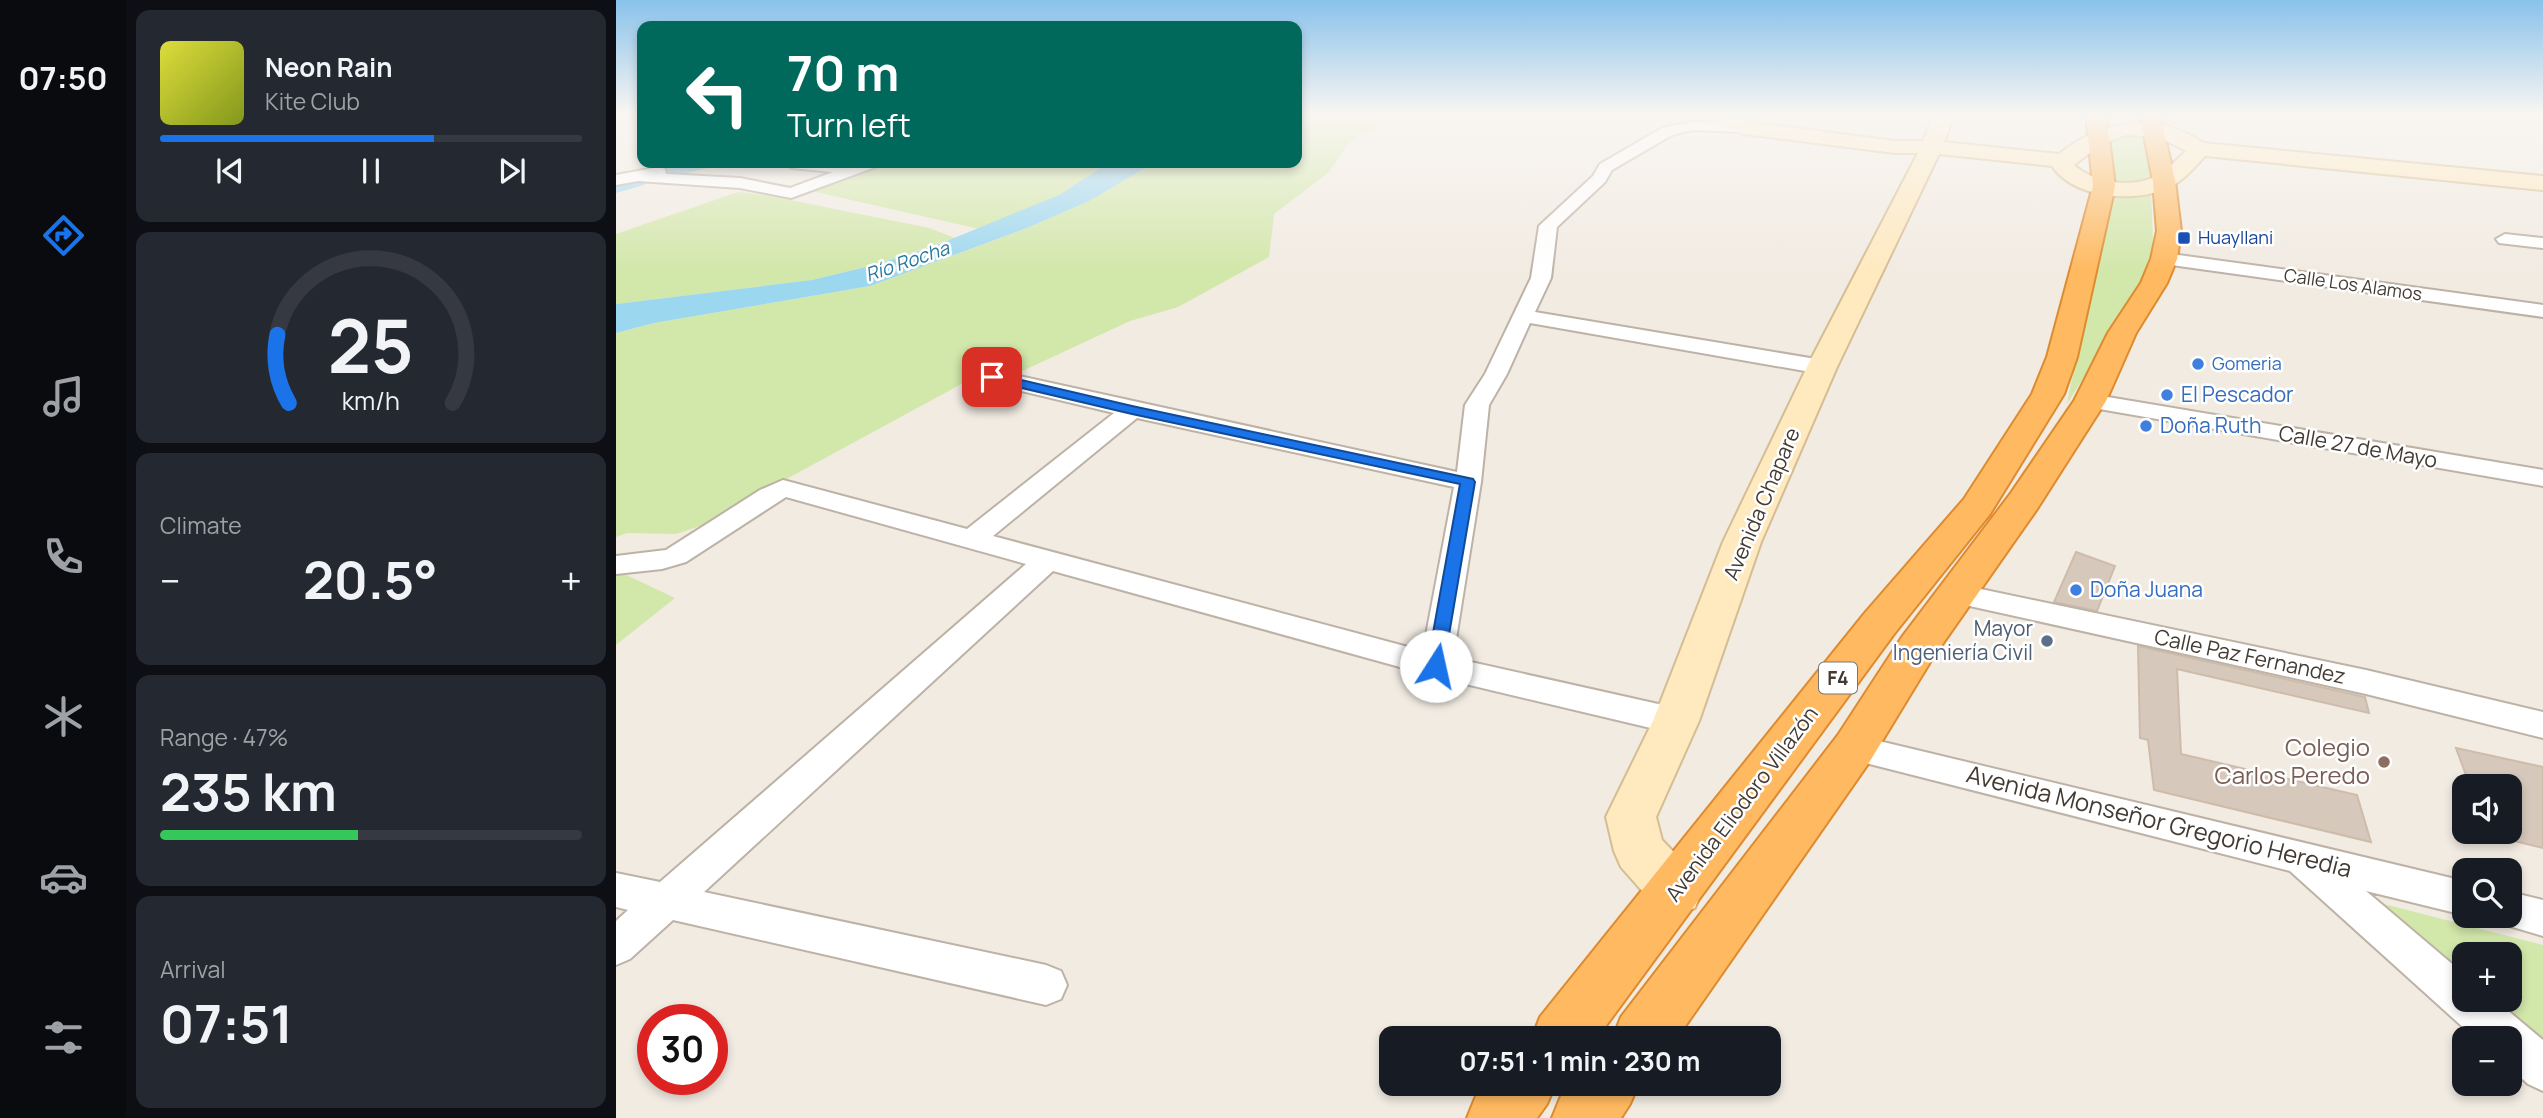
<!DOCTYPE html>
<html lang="en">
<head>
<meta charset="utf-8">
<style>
  :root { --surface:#171b24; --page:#242831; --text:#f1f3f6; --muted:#9ea1a6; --line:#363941; --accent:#1a73e8 }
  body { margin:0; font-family:Manrope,sans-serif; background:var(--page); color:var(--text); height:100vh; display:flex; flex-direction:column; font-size:26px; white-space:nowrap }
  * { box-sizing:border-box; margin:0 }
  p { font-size:23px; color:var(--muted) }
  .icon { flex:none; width:38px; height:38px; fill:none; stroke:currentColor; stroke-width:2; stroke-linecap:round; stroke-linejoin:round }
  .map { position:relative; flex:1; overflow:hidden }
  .sheet { display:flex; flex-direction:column; gap:10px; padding:10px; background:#0d0f14; width:490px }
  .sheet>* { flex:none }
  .hud { position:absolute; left:21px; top:21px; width:665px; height:147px; border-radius:14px; box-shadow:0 4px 10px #0003; background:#00695c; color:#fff; overflow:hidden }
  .buttons { position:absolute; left:1836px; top:774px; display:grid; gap:14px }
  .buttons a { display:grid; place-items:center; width:70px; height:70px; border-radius:14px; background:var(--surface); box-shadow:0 4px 10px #0003; font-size:35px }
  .speed { position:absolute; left:21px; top:1004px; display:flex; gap:14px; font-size:35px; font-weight:700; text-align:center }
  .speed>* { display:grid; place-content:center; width:91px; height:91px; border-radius:50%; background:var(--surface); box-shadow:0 4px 10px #0003; line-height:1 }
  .speed .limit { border:10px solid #d22; background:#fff; color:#111 }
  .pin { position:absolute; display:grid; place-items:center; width:60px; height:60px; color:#fff; margin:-30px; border-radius:14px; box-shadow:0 4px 10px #0006 }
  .me { position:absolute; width:77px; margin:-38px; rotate:10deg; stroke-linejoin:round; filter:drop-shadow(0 0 5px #0008) }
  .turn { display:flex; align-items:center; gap:24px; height:147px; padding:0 35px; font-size:32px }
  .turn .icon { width:91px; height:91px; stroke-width:2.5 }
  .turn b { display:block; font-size:49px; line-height:60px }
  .big { font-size:52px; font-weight:700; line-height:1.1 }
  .sheet .tile { flex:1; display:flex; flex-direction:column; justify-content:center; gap:10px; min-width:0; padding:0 24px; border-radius:14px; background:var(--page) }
  .sheet .dial { align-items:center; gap:0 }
  .dial svg { height:182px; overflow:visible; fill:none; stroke:var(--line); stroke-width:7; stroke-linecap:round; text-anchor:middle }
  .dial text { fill:var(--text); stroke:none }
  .song { display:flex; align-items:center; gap:21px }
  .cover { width:84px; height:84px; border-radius:10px; background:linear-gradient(135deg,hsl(60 70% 55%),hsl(70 70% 35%)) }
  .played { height:7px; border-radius:4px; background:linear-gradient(90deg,var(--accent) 65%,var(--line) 65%) }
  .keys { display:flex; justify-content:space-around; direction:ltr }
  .heat { display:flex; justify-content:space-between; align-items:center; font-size:38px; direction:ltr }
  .charge { height:10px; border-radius:5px; background:linear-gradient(90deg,#34c759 47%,var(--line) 0) }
  .trip { position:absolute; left:763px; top:1026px; width:402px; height:70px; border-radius:14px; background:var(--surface); box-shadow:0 4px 10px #0003; font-weight:700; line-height:70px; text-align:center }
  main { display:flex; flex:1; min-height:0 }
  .tabs { display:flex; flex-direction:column; width:126px; justify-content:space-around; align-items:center; background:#090b0e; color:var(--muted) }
  .tabs .icon { width:49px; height:49px }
  .tabs .selected { color:var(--accent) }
  .tabs b { font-size:32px; color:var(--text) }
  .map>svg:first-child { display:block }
  .green { fill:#d2e7aa }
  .water { fill:#9cd7f0 }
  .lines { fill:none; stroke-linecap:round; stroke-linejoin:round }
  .canal { fill:#9cd7f0; fill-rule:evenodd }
  .building { fill:#d6c8bb; stroke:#cebcab; stroke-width:2 }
  .street-casing { stroke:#bdb2a5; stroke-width:4 }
  .secondary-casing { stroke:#d5bd93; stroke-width:4 }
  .highway-casing { stroke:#de8b30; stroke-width:4 }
  .street { fill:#fff; fill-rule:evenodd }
  .secondary { fill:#ffe9bf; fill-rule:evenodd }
  .highway { fill:#ffb960; fill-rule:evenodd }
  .route { fill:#1a73e8; stroke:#114b97; stroke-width:2 }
  .transit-dot { fill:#1a4fb4; stroke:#fff; stroke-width:2.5 }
  .shop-dot { fill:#3f7fe0; stroke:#fff; stroke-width:2.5 }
  .service-dot { fill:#5c6f8a; stroke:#fff; stroke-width:2.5 }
  .education-dot { fill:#8d6e63; stroke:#fff; stroke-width:2.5 }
  .labels { text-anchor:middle; stroke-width:5; stroke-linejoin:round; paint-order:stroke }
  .far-transit-label { font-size:18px; fill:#164399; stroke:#fff; text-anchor:start }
  .far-street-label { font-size:18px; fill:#433b33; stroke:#fff }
  .far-shop-label { font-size:18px; fill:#366cbe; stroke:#fff; text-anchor:start }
  .far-water-label { font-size:19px; font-style:italic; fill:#29799e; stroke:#fff }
  .shield { fill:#fff; stroke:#7b7670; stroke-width:2 }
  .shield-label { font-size:19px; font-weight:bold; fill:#433b33 }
  .shop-label { font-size:21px; fill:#366cbe; stroke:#fff; text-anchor:start }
  .street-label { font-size:21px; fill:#433b33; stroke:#fff }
  .service-label { font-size:21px; fill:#4e5e75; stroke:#fff; text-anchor:end }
  .near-education-label { font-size:24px; fill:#785e54; stroke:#fff; text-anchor:end }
  .near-street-label { font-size:24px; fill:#433b33; stroke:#fff }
</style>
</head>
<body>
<main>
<nav class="tabs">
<b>07:50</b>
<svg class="icon selected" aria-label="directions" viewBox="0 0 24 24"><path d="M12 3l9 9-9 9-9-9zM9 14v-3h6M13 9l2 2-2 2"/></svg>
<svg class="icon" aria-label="music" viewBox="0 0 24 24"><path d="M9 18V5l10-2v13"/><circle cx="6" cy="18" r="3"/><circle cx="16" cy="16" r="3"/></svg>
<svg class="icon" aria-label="phone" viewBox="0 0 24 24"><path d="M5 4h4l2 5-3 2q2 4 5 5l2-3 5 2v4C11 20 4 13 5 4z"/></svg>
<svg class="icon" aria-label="climate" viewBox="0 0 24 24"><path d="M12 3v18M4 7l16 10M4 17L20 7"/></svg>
<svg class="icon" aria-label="car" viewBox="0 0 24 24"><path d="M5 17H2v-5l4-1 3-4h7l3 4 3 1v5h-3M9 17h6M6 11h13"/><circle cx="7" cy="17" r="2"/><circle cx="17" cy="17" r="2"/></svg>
<svg class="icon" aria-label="filters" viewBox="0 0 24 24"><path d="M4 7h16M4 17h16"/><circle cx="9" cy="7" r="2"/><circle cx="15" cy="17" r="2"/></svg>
</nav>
<section class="sheet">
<div class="tile">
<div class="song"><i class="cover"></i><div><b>Neon Rain</b><p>Kite Club</p></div></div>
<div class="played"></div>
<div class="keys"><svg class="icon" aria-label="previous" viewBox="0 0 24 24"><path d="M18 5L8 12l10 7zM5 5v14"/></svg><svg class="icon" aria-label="pause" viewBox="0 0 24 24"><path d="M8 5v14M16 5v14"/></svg><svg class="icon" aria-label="next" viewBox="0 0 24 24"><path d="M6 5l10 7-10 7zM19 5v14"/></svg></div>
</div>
<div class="tile dial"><svg viewBox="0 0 100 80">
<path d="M14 69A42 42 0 1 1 86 69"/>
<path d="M14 69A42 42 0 0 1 9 39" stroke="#1a73e8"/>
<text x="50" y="56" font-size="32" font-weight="700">25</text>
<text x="50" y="72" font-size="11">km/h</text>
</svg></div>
<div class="tile"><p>Climate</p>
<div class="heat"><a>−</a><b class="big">20.5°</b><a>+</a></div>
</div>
<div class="tile"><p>Range · 47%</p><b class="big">235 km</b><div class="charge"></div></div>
<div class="tile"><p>Arrival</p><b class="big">07:51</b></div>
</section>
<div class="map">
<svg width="1927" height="1118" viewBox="0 0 1927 1118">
  <rect width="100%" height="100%" fill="#f1ebe2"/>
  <path class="green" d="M 681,115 L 790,115 L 748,133 L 732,144 L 713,172 L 658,214 L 653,257 L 562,307 L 514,321 L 402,373 L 362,375 L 84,526 L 60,534 L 11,533 L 0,537 L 0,333 L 38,323 L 254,286 L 411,228 L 473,201 L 538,163 L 681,163 Z
    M 1530,133 L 1538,178 L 1527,183 L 1496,184 L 1493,138 L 1496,135 Z
    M 271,163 L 492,163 L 443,195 L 363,229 L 196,191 Z
    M 1535,188 L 1537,244 L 1531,275 L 1451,404 C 1465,332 1483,262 1495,190 Z
    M 122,192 L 149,195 L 313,228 L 339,238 L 258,265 L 196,280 L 0,304 L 0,234 Z
    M 6,573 L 59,598 L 0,645 L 0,575 Z
    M 1768,904 L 1927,945 L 1927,1040 L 1880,999 L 1894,999 L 1894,954 L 1848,954 L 1848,972 Z"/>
  <path class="water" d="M 492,163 L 538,163 L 473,201 L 411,228 L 254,286 L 38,323 L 0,333 L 0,304 L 196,280 L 258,265 L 321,245 L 443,195 Z"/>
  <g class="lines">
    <path class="canal" d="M 70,163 L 97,163 L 95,167 L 50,178 L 41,173 L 44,169 Z
      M 22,176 L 28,177 L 31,181 L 28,185 L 0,193 L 0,182 Z"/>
  </g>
  <path class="building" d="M 1460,552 L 1499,566 L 1481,611 L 1438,602 Z
    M 1522,646 L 1749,697 L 1753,713 L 1561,669 L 1565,754 L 1741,795 L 1755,842 L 1538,790 L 1532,740 L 1524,738 Z
    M 1840,748 L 1927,767 L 1927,848 L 1894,840 L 1894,786 L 1854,786 Z"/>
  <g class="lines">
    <defs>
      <path id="street" d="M 1076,122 L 1128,124 L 1135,128 L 1128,132 L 1076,130 L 1056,135 L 996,170 L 989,182 L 941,227 L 935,278 L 919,312 L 1206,360 L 1214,362 L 1217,367 L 1214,372 L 1206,374 L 914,323 L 891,374 L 873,405 L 865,482 L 837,658 L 1060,708 L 1072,712 L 1076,721 L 1072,730 L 1060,734 L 820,677 L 437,571 L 88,892 L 430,965 L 445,971 L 451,985 L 445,999 L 430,1005 L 57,920 L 14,959 L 0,965 L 0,921 L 12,910 L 0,907 L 0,873 L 44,882 L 410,564 L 170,497 L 70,562 L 46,569 L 0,574 L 0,556 L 50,550 L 144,490 L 167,480 L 351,529 L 498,413 L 368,382 L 365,377 L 368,372 L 376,370 L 841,472 L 849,405 L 869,374 L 915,278 L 923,226 L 977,176 L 984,164 L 1046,128 ZM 521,418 L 838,487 L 807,651 L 377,536 Z
        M 168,163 L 264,163 L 262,166 L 175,198 L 124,188 L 22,181 L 0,185 L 0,175 L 43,167 L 49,169 L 50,174 L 124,178 L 174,188 L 217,172 L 176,168 Z
        M 1889,234 L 1927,238 L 1927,248 L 1883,243 L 1880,239 Z
        M 1548,253 L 1927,305 L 1927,317 L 1541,263 L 1539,259 L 1541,255 Z
        M 1474,394 L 1927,470 L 1927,486 L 1466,406 L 1462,401 L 1466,396 Z
        M 1341,584 L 1750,670 L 1927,712 L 1927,738 L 1750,694 L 1331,601 L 1326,594 L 1331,587 Z
        M 1238,735 L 1848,881 L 1848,915 L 1750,891 L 1848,974 L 1848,999 L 1878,999 L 1927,1040 L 1927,1091 L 1912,1084 L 1894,1068 L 1894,1038 L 1859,1038 L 1674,871 L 1226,757 L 1221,748 L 1226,739 Z
        M 1894,892 L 1927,900 L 1927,936 L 1880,922 L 1877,915 L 1894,915 Z"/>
      <path id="secondary" d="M 1087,115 L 1114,115 L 1132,122 L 1279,141 L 1307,141 L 1318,115 L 1338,115 L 1328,142 L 1443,154 C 1485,121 1540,110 1587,143 L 1927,176 L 1927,190 L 1589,156 C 1579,167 1566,182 1552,188 C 1518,203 1459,199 1436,166 L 1323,154 L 1221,367 L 1145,542 L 1083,721 L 1040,817 L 1046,840 L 1079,874 L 1086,891 L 1079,908 L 1060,915 L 1041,908 L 1005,867 L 998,851 L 990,817 L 1037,721 L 1107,542 L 1191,367 L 1302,153 L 1279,153 L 1128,134 L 1090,119 ZM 1509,135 L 1543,137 L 1570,151 C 1560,160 1549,173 1536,178 C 1513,188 1476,182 1458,165 L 1484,145 Z"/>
      <path id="highway" d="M 1470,115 L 1490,115 L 1499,186 L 1461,357 L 1448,394 L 1374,514 L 1278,634 L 981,1038 L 916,1038 L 924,1017 L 1248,614 L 1348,499 L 1416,394 L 1431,357 L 1477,186 Z
        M 1524,115 L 1544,115 L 1559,181 L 1565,231 L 1561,259 L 1551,283 L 1520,333 L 1490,401 L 1421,509 L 1316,659 L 1254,761 L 1061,1038 L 997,1038 L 1005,1017 L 1222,735 L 1286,637 L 1395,493 L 1458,401 L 1492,333 L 1525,283 L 1535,259 L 1541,231 L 1537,181 Z
        M 871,1083 L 940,1083 L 931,1104 L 921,1118 L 851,1118 L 860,1096 Z
        M 955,1083 L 1023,1083 L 1014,1104 L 1005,1118 L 936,1118 L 945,1096 Z"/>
    </defs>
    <use href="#street" class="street-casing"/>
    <use href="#secondary" class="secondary-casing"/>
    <use href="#highway" class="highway-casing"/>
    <use href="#street" class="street"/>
    <use href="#secondary" class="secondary"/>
    <use href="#highway" class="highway"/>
  </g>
  <linearGradient id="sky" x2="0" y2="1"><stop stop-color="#89c2eb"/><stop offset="0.42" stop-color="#f9f6f2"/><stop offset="1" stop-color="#f9f6f2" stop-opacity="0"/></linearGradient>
  <rect width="1927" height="272" fill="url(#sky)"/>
  <path class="route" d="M 376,373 L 516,406 L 857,479 L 859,482 L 827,670 L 814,670 L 811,666 L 844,484 L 516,414 L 372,380 L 372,374 Z"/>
  <rect class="transit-dot" x="1561" y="231" width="14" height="14" rx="3.5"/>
  <g class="shop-dot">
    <circle cx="1582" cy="364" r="7"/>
    <circle cx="1551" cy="395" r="7"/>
    <circle cx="1530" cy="426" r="7"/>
    <circle cx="1460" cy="590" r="7"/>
  </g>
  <circle class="service-dot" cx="1431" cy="641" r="7"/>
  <circle class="education-dot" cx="1768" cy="762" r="7"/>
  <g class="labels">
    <g class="far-transit-label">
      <text x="1582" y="244">Huayllani</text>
    </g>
    <g class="far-street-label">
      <text transform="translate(1737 285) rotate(8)" y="6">Calle Los Alamos</text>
    </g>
    <g class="far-shop-label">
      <text x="1596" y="370">Gomeria</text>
    </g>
    <g class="far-water-label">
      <text transform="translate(291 261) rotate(-19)" y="7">Río Rocha</text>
    </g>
    <rect class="shield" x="1203" y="662.5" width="38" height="31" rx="5"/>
    <g class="shield-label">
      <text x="1222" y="685">F4</text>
    </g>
    <g class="shop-label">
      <text x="1565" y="402">El Pescador</text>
      <text x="1544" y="433">Doña Ruth</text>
      <text x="1474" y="597">Doña Juana</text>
    </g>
    <g class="street-label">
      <text transform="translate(1742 447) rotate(10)" y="7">Calle 27 de Mayo</text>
      <text transform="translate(1146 504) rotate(-67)" y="7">Avenida Chapare</text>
      <text transform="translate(1634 657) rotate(12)" y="7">Calle Paz Fernandez</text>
      <text transform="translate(1126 804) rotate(-53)" y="7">Avenida Eliodoro Villazón</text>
    </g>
    <g class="service-label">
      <text x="1417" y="636">Mayor<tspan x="1417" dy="24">Ingeniería Civil</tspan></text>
    </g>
    <g class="near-education-label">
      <text x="1754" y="756">Colegio<tspan x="1754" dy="28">Carlos Peredo</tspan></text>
    </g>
    <g class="near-street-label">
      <text transform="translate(1543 822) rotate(14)" y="8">Avenida Monseñor Gregorio Heredia</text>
    </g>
  </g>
</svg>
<div class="buttons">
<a><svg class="icon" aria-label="sound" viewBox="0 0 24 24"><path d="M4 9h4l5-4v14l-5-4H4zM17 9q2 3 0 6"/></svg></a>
<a><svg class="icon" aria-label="search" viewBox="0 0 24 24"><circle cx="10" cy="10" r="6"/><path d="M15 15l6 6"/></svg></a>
<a>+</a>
<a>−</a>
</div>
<div class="speed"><div class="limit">30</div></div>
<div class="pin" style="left:376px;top:377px;background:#d93025"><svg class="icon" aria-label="arrive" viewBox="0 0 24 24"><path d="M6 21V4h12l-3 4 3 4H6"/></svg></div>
<svg class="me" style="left:820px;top:666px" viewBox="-20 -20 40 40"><circle r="19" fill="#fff"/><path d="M0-13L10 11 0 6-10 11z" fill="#1a73e8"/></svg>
<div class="trip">07:51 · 1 min · 230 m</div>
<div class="hud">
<div class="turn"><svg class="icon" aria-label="left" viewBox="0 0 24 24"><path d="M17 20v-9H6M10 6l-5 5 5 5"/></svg><div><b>70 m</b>Turn left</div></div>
</div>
</div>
</main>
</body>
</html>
